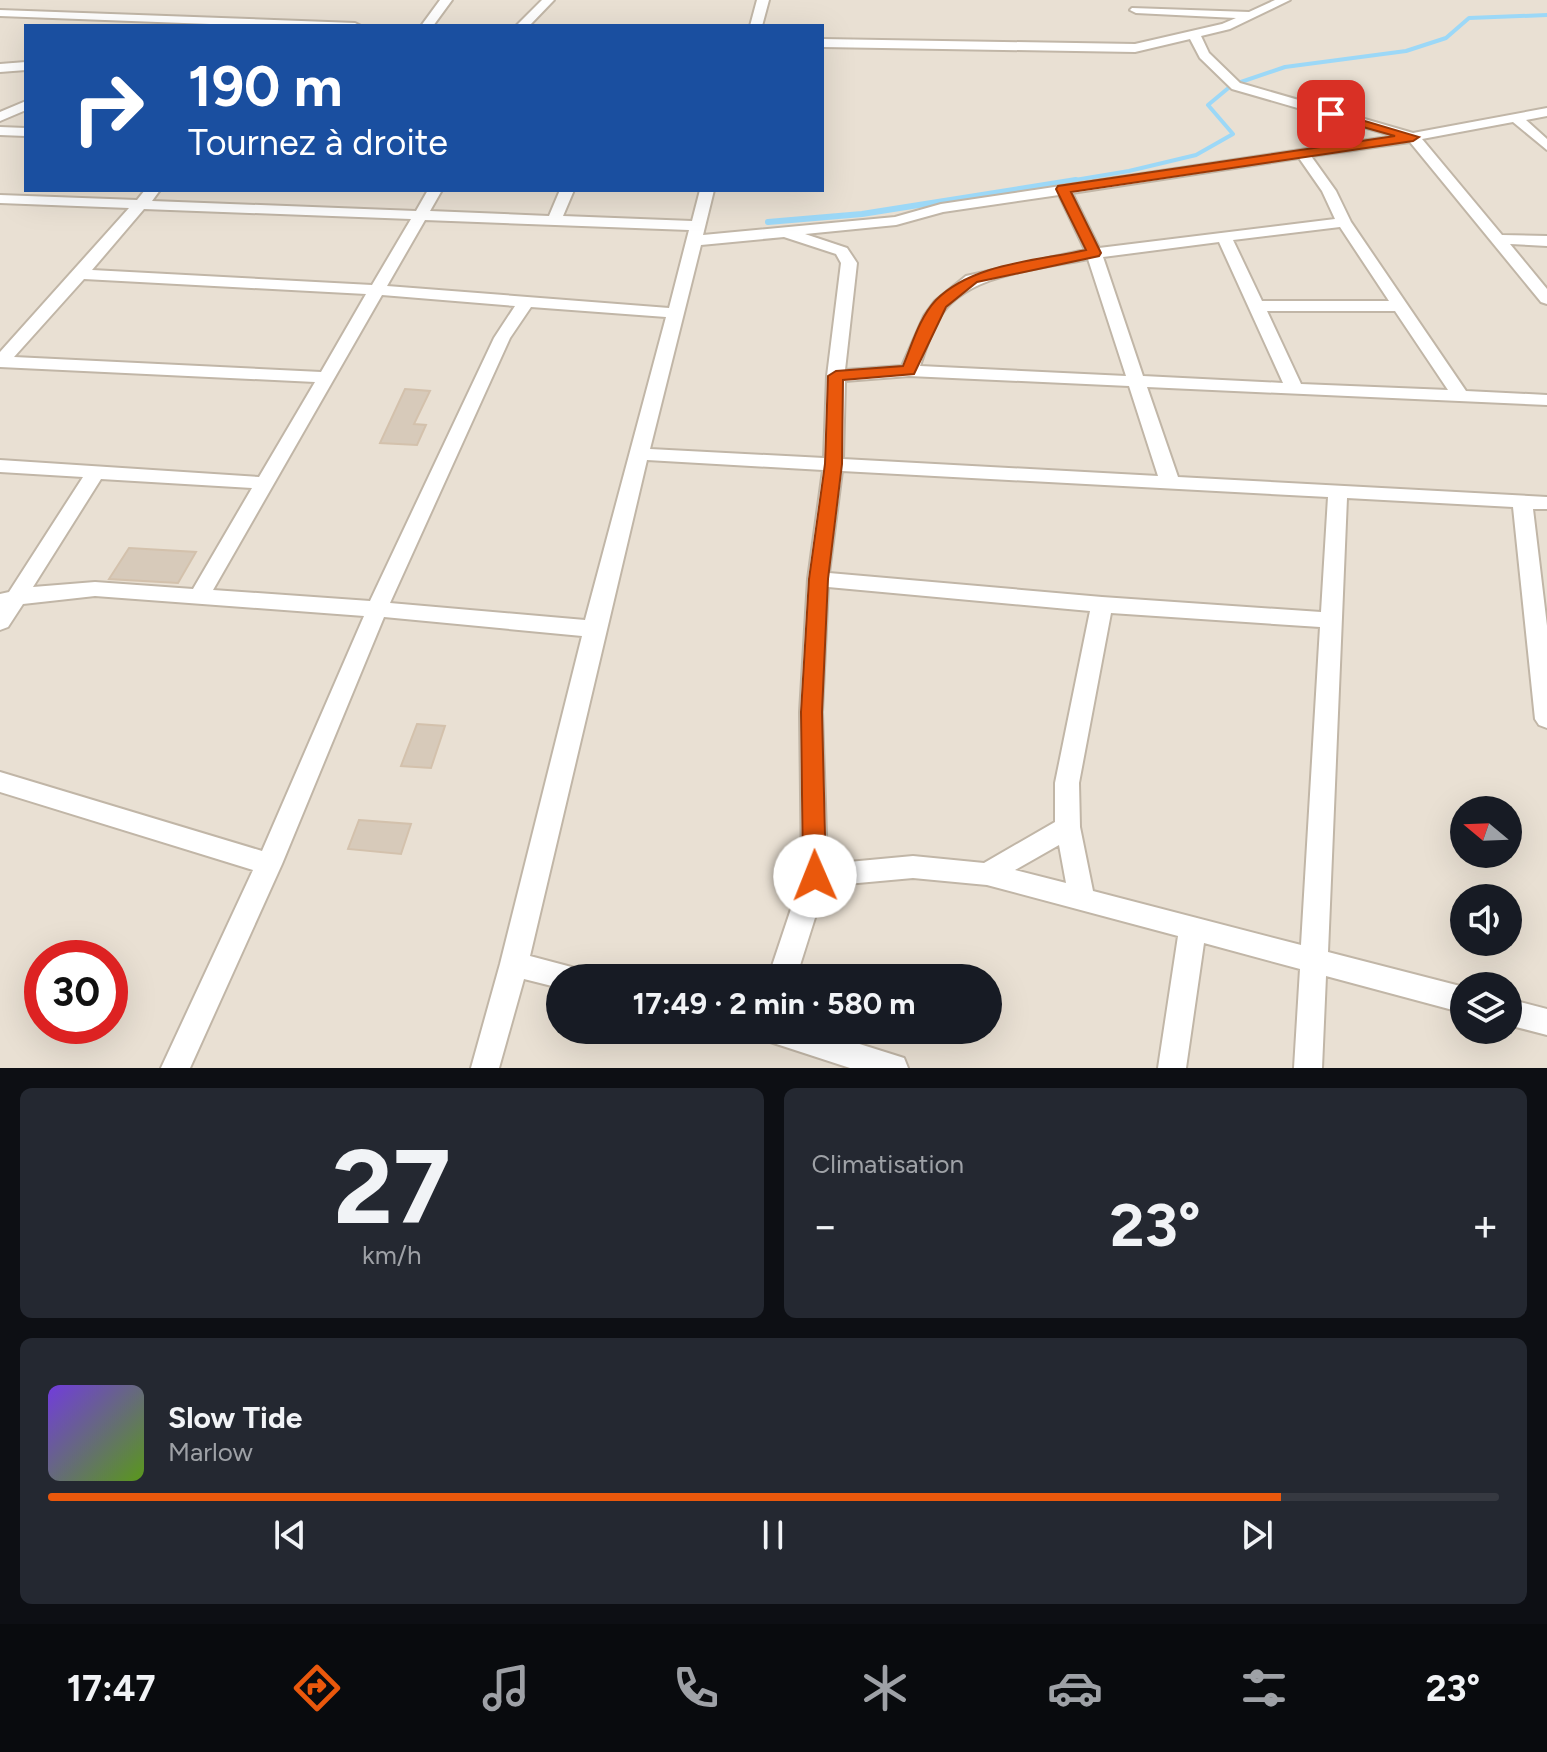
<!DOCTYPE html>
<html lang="fr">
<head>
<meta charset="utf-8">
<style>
  :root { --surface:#171b24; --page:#242831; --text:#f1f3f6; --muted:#9ea1a6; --line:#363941; --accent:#ea580c }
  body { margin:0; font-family:Figtree,sans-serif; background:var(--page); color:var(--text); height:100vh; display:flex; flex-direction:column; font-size:30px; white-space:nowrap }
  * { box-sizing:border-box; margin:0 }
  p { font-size:26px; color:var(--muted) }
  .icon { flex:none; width:44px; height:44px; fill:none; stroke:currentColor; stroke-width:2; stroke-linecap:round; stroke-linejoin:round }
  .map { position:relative; height:1068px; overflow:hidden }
  .panel { display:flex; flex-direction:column; gap:20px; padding:20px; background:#0d0f14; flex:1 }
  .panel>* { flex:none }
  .guide { position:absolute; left:24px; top:24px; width:800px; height:168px; border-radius:0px; box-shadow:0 8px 32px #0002; background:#1a4fa0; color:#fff; overflow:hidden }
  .needle { width:52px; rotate:289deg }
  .controls { position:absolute; left:1450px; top:796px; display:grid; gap:16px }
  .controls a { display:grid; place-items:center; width:72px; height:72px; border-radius:50%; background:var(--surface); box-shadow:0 8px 32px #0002; font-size:40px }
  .speed { position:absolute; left:24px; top:940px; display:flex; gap:16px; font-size:40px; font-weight:700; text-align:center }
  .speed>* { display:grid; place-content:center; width:104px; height:104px; border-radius:50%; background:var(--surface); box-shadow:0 8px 32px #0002; line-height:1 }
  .speed .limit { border:12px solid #d22; background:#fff; color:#111 }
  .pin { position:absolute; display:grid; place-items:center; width:68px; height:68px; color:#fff; margin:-34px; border-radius:16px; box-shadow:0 4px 12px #0006 }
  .me { position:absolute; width:88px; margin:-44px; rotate:359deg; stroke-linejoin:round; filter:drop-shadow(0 0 6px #0008) }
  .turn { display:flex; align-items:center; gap:28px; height:168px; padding:0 32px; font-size:36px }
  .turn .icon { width:104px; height:104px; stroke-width:2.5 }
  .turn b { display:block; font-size:56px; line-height:68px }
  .big { font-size:60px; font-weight:700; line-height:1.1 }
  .panel .tile { flex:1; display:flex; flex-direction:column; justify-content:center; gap:12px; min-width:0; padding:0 28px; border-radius:12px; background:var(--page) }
  .panel .dial { align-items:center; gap:0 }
  .dial b { font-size:104px; line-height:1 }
  .song { display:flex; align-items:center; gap:24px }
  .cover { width:96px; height:96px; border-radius:12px; background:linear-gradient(135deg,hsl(260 70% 55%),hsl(90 70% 35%)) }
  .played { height:8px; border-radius:4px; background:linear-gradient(90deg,var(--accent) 85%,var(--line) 85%) }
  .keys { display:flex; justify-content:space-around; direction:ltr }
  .heat { display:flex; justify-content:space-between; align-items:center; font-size:44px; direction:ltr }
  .panel .tiles { flex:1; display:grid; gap:20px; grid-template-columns:1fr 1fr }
  .tile:last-child { grid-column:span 2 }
  .trip { position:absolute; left:546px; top:964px; width:456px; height:80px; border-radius:40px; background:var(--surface); box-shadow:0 8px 32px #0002; font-weight:700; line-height:80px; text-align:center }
  .dock { display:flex; height:128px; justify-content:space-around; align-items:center; background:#090b0e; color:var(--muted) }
  .dock .icon { width:56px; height:56px }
  .dock .active { color:var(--accent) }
  .dock b { font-size:36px; color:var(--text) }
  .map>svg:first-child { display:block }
  .residential { fill:#e9e0d3; fill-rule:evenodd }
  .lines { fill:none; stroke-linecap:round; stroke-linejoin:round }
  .stream-far1 { stroke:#9cd8f7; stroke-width:4 }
  .stream { stroke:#9cd8f7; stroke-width:6 }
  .building { fill:#d7caba; stroke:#d3c1ac; stroke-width:2 }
  .minor-casing { stroke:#c1b6a7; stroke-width:4 }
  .minor { fill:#fff; fill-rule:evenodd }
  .route { fill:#ea580c; stroke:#983908; stroke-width:2 }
</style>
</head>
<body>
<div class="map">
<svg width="1547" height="1068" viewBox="0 0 1547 1068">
  <rect width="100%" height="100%" fill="#f4efe5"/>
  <path class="residential" d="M 0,0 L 1547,0 L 1547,1068 L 0,1068 ZM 26,26 L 822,26 L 822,190 L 26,190 ZM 1464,810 L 1508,810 L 1508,854 L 1464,854 ZM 1464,898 L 1508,898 L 1508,942 L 1464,942 ZM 42,958 L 110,958 L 110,1026 L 42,1026 ZM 560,978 L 988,978 L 988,1030 L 560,1030 ZM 1464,986 L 1508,986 L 1508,1030 L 1464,1030 Z"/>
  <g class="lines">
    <path class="stream-far1" d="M 1063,182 L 1129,171 L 1196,155 L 1233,134 L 1208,105 L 1232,85 L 1285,67 L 1406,51 L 1446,38 L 1469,18 L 1547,15"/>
    <path class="stream" d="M 768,222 L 862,214 L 1076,180"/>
  </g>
  <path class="building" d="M 405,389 L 430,391 L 414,424 L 426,425 L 417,445 L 380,443 Z
    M 129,548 L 196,552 L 178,583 L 109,579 Z
    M 417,724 L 445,726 L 431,768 L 401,766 Z
    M 359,820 L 411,824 L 401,854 L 348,849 Z"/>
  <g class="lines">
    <defs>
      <path id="minor" d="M 440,0 L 452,0 L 433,26 L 421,26 Z
        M 542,0 L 554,0 L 529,26 L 516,26 Z
        M 757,0 L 769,0 L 762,26 L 750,26 Z
        M 1275,0 L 1290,0 L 1230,29 L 1201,36 L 1209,53 L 1240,83 L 1413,133 L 1547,108 L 1547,116 L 1526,120 L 1547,139 L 1547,150 L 1513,122 L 1422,139 L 1502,235 L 1547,236 L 1547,246 L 1510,244 L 1547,289 L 1547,304 L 1541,302 L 1410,142 L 1311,156 L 1336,191 L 1351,222 L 1466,391 L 1547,395 L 1547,405 L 1147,387 L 1178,477 L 1547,497 L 1547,509 L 1533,509 L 1547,626 L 1547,728 L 1539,725 L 1535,719 L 1513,507 L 1347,498 L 1328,952 L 1464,987 L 1464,1013 L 1326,976 L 1322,1068 L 1294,1068 L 1300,969 L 1204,943 L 1186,1068 L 1158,1068 L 1178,936 L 987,885 L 913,878 L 825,886 L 796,978 L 768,978 L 802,876 L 800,712 L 808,579 L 823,470 L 647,460 L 530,956 L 579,969 L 583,978 L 560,978 L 560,988 L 524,979 L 499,1068 L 471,1068 L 500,964 L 582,636 L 384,617 L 282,864 L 190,1068 L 161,1068 L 253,870 L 0,792 L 0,772 L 262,851 L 364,616 L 95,596 L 23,604 L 8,627 L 0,630 L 0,594 L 9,592 L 83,477 L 0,472 L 0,460 L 259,477 L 315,382 L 0,367 L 0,352 L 129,208 L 0,203 L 0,195 L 137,200 L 145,190 L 160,190 L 152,201 L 416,211 L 428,190 L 442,190 L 430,211 L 549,216 L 560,190 L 574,190 L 563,216 L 692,221 L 700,190 L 714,190 L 703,235 L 895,217 L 941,204 L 1394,136 L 1232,89 L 1200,58 L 1190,39 L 1135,52 L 822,47 L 822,39 L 1135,44 L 1222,24 L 1236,18 L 1136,13 L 1130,10 L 1132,8 L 1249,12 ZM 1299,158 L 1322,191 L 1335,219 L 1099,248 L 1072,193 ZM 1059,195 L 1085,250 L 966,276 L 935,301 L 924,316 L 902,366 L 845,370 L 857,263 L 847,248 L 805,234 L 896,225 L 943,212 ZM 144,209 L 411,219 L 372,285 L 92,270 ZM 425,220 L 689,230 L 669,308 L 387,286 ZM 1340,227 L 1389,301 L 1262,301 L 1233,240 ZM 784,237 L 836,254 L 841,263 L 827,376 L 824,458 L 650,449 L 701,245 ZM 1219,242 L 1283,383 L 1143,376 L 1103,257 ZM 1088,259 L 1126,376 L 920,366 C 925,351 930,334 938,320 C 963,273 1041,269 1088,259 ZM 84,279 L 366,294 L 321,372 L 14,357 ZM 382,295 L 515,306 L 494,338 L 370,601 L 213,590 ZM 531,307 L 666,317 L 585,620 L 390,603 L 510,338 ZM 1267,311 L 1395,311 L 1448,390 L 1301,384 ZM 909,376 L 1129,386 L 1158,476 L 843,459 L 845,381 ZM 842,471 L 1328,497 L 1321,612 L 1102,597 L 829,573 ZM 101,479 L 252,488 L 193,589 L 95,582 L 33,587 ZM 828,587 L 1090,611 L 1055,783 L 1055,822 L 984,863 L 913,856 L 827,864 L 822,712 ZM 1111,613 L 1320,627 L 1301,945 L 1093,891 L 1080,827 L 1079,783 ZM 1059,845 L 1066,883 L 1015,870 Z
        M 0,10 L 355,23 L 361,26 L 261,26 L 0,16 Z
        M 26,62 L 26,70 L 0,72 L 0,64 Z
        M 26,101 L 26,110 L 0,121 L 0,112 Z
        M 0,127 L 26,128 L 26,136 L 0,135 Z
        M 1508,999 L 1547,1009 L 1547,1035 L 1508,1025 Z
        M 757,1030 L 815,1030 L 904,1058 L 908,1068 L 850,1068 L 761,1039 Z"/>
    </defs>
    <use href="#minor" class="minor-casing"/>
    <use href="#minor" class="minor"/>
  </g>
  <path class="route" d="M 1331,111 L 1419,137 L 1413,141 L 1071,192 L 1101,253 L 1099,256 L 977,282 L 946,307 L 914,374 L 843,380 L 842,464 L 828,579 L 822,712 L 826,876 L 823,883 L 815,886 L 806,883 L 803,876 L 801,712 L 809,579 L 825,464 L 828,376 L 836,371 L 903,366 C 912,345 919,318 936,300 C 973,263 1037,261 1086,250 L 1056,189 L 1058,186 L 1395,136 L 1327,117 L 1325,114 Z"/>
</svg>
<div class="controls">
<a><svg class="needle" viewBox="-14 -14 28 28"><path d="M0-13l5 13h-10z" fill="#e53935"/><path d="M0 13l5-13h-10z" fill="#9ea1a6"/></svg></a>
<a><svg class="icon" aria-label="sound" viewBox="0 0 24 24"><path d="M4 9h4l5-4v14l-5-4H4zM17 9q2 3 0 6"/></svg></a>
<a><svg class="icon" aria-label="layers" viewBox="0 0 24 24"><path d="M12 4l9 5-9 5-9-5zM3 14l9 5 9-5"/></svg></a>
</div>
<div class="speed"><div class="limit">30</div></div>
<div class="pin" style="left:1331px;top:114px;background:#d93025"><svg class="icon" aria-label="arrive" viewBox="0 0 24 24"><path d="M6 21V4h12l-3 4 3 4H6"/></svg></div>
<svg class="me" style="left:815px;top:876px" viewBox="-20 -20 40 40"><circle r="19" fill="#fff"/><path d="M0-13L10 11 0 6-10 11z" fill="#ea580c"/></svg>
<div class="trip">17:49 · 2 min · 580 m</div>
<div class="guide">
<div class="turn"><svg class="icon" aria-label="right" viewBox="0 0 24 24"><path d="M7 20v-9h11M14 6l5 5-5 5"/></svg><div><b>190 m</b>Tournez à droite</div></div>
</div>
</div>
<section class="panel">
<div class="tiles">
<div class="tile dial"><b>27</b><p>km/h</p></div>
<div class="tile"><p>Climatisation</p>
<div class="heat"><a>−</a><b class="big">23°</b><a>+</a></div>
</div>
<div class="tile">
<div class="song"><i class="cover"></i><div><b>Slow Tide</b><p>Marlow</p></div></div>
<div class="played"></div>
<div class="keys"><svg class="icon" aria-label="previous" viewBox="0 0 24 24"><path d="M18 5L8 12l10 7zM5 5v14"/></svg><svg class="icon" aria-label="pause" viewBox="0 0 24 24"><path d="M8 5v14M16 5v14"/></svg><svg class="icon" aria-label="next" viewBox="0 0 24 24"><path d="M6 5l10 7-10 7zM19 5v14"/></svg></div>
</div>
</div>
</section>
<nav class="dock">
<b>17:47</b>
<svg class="icon active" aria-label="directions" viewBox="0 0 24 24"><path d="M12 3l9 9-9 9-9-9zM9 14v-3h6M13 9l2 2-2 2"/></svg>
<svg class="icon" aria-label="music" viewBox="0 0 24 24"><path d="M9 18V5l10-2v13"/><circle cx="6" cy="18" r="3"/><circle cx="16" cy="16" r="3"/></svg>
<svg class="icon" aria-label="phone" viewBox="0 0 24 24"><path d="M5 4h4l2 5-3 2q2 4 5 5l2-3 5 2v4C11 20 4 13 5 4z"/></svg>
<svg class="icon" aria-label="climate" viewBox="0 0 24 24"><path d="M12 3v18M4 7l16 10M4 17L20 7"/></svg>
<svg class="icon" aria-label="car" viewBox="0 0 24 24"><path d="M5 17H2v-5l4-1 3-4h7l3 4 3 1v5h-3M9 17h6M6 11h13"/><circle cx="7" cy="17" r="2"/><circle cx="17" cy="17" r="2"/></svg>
<svg class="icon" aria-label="filters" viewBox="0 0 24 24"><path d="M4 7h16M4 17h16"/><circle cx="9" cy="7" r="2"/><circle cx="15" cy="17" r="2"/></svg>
<b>23°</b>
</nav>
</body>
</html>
